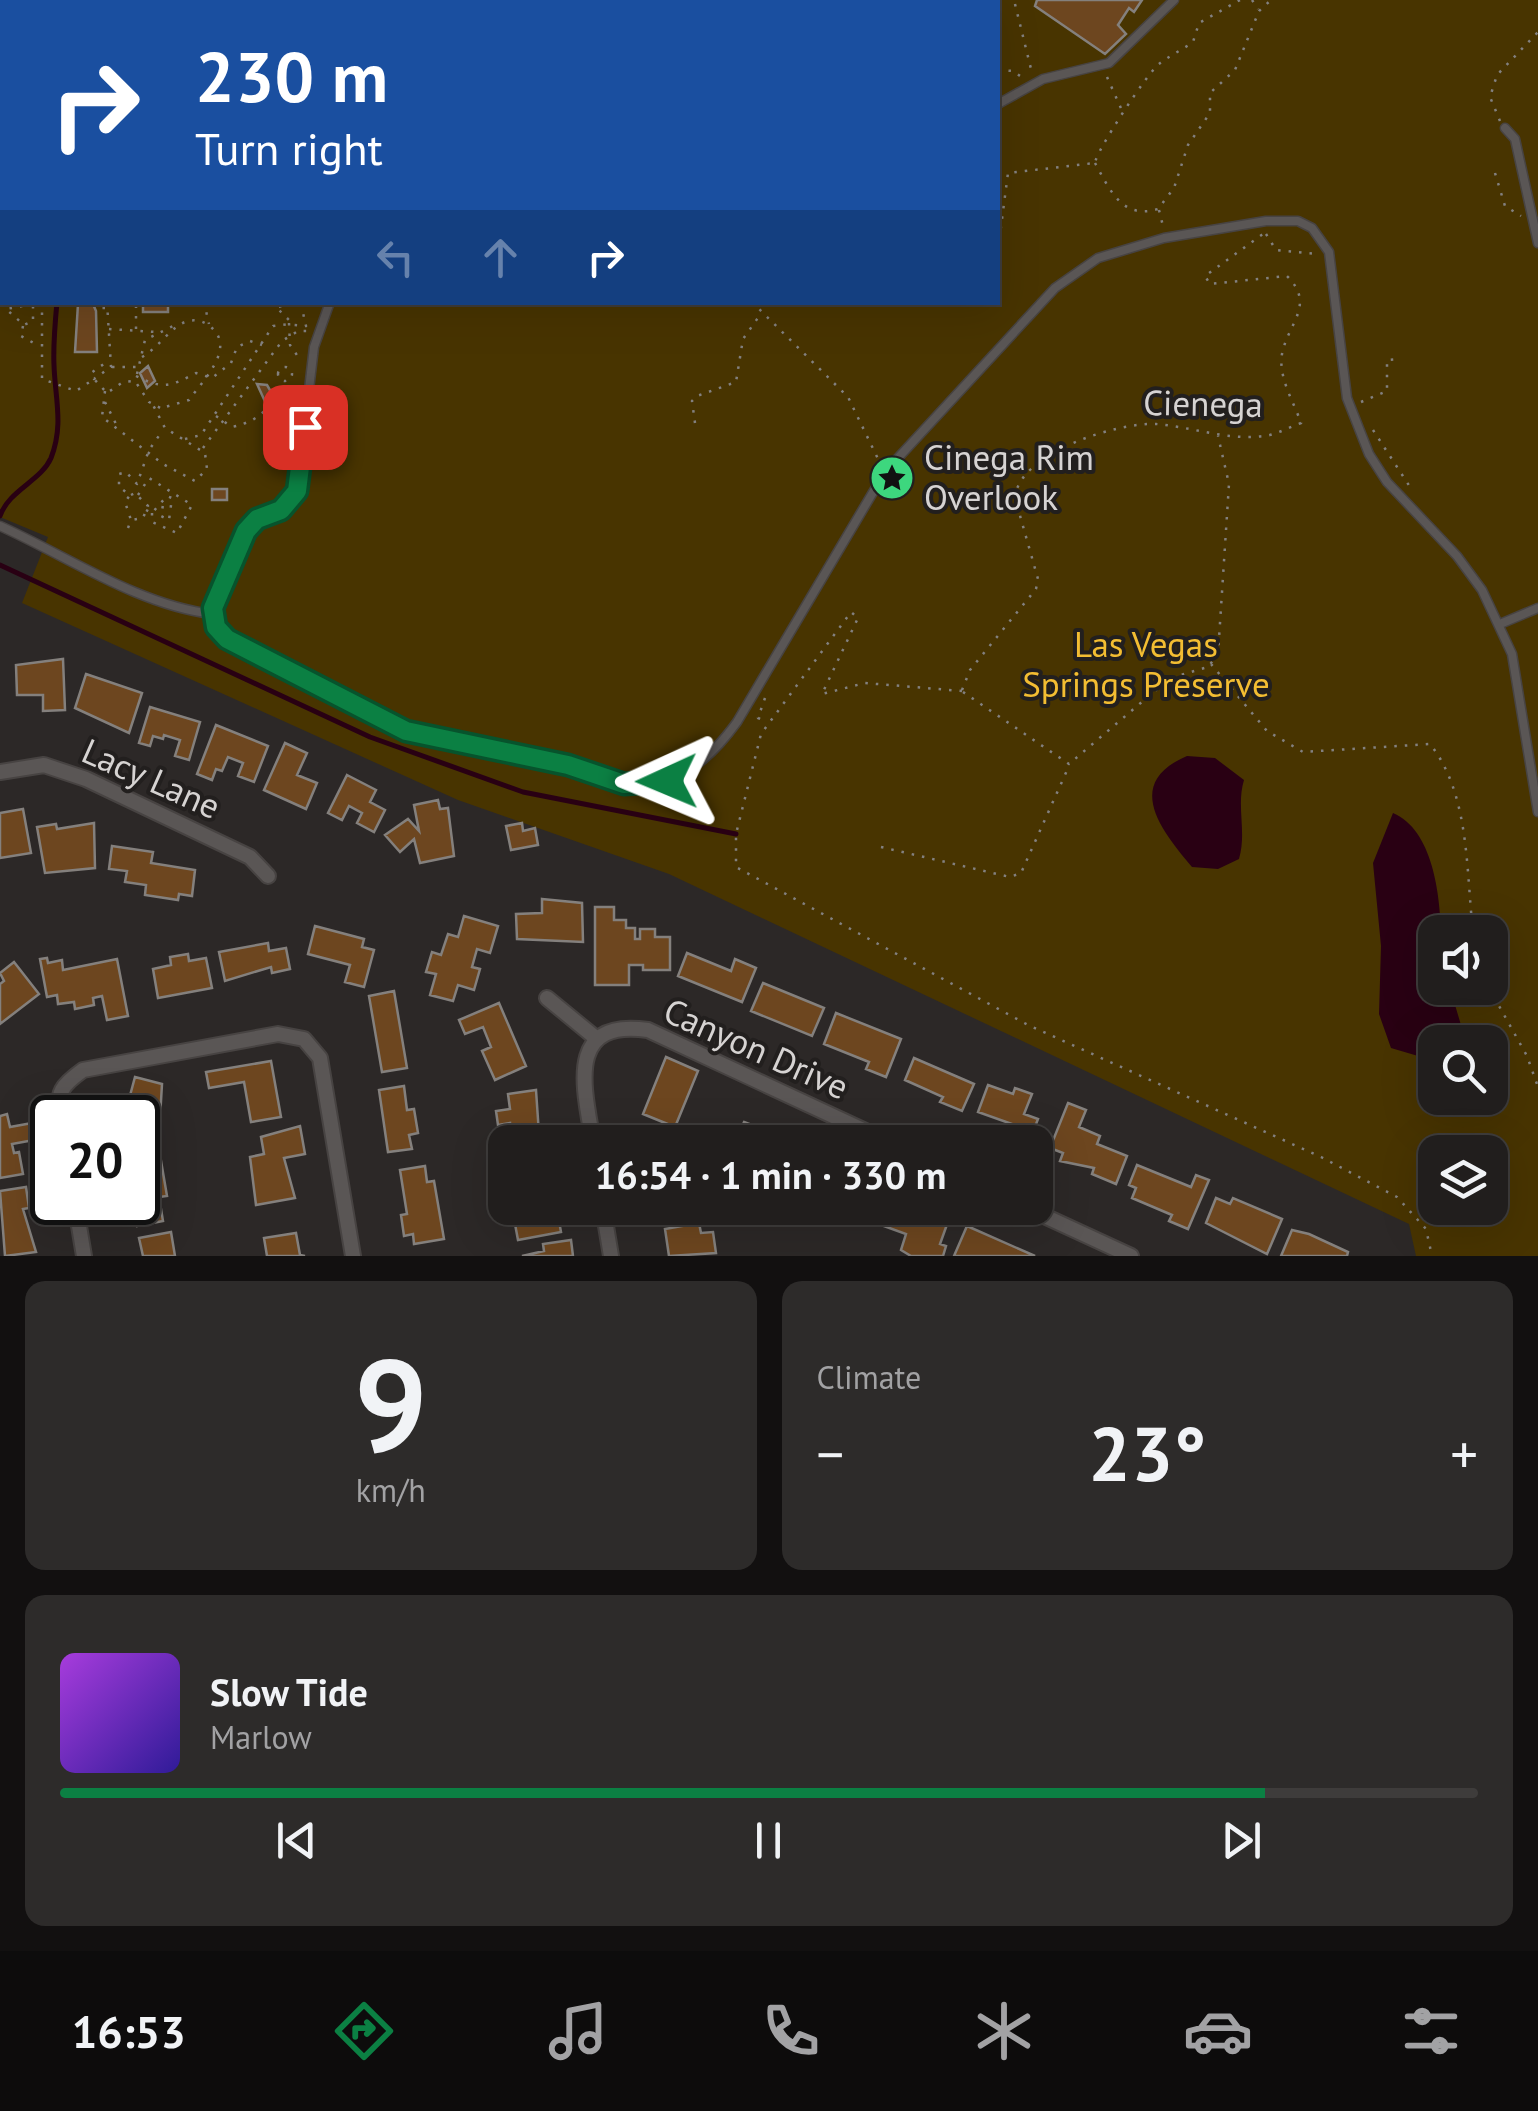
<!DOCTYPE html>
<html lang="en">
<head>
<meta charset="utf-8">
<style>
  :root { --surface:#211e1d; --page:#2d2b2a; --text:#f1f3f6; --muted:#a2a2a4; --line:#3e3c3b; --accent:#0b8043 }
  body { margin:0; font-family:"PT Sans",sans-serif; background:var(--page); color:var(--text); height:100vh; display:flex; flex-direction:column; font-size:38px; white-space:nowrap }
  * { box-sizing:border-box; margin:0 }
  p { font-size:32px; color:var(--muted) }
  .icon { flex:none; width:55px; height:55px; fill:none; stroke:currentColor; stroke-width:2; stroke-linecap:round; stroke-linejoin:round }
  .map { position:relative; height:1256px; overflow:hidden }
  .drawer { display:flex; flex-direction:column; gap:25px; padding:25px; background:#121010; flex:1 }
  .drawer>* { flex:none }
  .hud { position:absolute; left:0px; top:0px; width:1000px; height:305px; box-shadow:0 10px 40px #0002,0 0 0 2px var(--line); background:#1a4fa0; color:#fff; overflow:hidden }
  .controls { position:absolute; left:1418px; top:915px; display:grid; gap:20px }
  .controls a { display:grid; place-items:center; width:90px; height:90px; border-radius:20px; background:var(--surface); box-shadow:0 10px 40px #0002,0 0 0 2px var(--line); font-size:50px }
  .speed { position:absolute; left:30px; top:1095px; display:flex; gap:20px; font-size:50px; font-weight:700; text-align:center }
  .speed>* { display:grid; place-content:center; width:130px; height:130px; border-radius:50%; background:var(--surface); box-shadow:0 10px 40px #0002,0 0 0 2px var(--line); line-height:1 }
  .speed .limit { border:5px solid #111; border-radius:15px; background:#fff; color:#111 }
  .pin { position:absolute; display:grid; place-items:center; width:85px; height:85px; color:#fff; margin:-42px; border-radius:20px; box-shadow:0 5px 15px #0006 }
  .me { position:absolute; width:110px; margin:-55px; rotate:269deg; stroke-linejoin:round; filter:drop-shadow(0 0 8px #0008) }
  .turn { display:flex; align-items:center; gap:35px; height:210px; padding:0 30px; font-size:45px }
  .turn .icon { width:130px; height:130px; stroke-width:2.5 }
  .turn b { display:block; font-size:70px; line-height:85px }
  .lanes { display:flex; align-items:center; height:95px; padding:0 30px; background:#0003; justify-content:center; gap:50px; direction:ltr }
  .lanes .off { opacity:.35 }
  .big { font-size:75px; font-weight:700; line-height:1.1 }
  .drawer .widget { flex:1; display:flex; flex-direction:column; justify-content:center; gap:15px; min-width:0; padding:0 35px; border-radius:20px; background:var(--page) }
  .drawer .dial { align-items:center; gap:0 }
  .dial b { font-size:130px; line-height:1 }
  .song { display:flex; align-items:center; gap:30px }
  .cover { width:120px; height:120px; border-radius:15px; background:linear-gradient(135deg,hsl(280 70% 55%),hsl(250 70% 35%)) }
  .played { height:10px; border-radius:5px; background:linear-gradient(90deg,var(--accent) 85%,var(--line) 85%) }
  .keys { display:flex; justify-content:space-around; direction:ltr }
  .heat { display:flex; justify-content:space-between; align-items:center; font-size:55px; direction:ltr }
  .drawer .tiles { flex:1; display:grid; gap:25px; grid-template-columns:1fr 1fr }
  .widget:last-child { grid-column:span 2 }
  .trip { position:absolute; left:488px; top:1125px; width:565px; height:100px; border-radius:20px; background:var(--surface); box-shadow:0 10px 40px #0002,0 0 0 2px var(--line); font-weight:700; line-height:100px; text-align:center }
  .tab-bar { display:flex; height:160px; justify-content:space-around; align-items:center; background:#0d0c0c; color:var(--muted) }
  .tab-bar .icon { width:70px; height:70px }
  .tab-bar .active { color:var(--accent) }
  .tab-bar b { font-size:45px; color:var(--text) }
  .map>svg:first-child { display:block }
  .green { fill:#483400; fill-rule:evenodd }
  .water { fill:#290013 }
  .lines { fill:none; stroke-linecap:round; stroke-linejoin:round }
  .stream { stroke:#290013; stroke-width:5 }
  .building { fill:#6d461f; stroke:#84807d; stroke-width:2.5 }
  .lane-casing { stroke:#474342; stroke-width:11 }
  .street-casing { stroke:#474342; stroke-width:18 }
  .path { stroke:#83807f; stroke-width:2.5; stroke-dasharray:2.5 8; stroke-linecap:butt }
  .lane { stroke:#5a5655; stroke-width:8 }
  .street { stroke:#5a5655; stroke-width:14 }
  .route-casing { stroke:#07532c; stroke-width:25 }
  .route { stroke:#0b8043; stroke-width:18 }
  .labels { text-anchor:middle; stroke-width:8; stroke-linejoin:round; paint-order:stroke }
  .street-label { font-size:35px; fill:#d6d3d2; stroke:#221f1e }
  .poi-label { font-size:35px; fill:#d6d3d2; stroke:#221f1e; text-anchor:start }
  .park-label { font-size:35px; fill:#f3bd32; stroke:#221f1e }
</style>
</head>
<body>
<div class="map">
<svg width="1538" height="1256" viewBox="0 0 1538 1256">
  <rect width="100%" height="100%" fill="#2c2827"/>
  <path class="green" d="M 0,0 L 215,2 L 2,2 L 2,302 L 998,302 L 998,2 L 440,0 L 1538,0 L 1538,1256 L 1416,1256 L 1409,1224 L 669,874 L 458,800 L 22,603 L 48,537 L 0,517 ZM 1435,932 L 1490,932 L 1490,988 L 1435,988 ZM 1435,1042 L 1490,1042 L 1490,1098 L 1435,1098 ZM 1435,1152 L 1490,1152 L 1490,1208 L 1435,1208 Z"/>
  <path class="water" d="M 1187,756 L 1215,758 L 1244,780 C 1236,806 1247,832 1239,859 L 1218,869 L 1192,867 C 1161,830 1123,783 1187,756 Z
    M 1393,813 C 1433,830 1440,895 1441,932 L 1435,932 L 1435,988 L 1450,988 L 1466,1042 L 1435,1042 L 1435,1061 L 1391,1048 L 1379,1014 L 1381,946 L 1373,863 Z"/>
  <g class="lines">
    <path class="stream" d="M 0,516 C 9,490 41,481 51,458 C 64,425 55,398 54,365 C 53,344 55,323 57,302
      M 0,565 L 370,737 L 523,792 L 736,834"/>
  </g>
  <path class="building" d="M 235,0 L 427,0 L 427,2 Z
    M 644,0 L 738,0 L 739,2 L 645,2 Z
    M 660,0 L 738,0 L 739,2 L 661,2 Z
    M 1142,0 L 1134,12 L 1129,8 L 1118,25 L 1126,34 L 1105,54 L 1035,6 L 1037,0 Z
    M 143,302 L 168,302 L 168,312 L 143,312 Z
    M 78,304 L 93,304 L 96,311 L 97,352 L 75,352 Z
    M 148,366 L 155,381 L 147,388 L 140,373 Z
    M 257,384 L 267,385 L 274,397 L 268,408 Z
    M 212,489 L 227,489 L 227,500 L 212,500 Z
    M 63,659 L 65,710 L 43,711 L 43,695 L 17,695 L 16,665 Z
    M 86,674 L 142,693 L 129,733 L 75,708 Z
    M 150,707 L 200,722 L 189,760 L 175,756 L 180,740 L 164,735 L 163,739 L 153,736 L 150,746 L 139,743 Z
    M 216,725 L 268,746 L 254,782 L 238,776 L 243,763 L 228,757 L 222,771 L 216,769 L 212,780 L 197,774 Z
    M 285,743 L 307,753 L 297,775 L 317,783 L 306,809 L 264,790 Z
    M 347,775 L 376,790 L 370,802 L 385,810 L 374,832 L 357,823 L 362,813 L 349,806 L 342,820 L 328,813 Z
    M 438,800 L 440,809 L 448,808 L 454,856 L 420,863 L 414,839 L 400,852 L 385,835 L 408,819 L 419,831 L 414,805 Z
    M 23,809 L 31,853 L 0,858 L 0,813 Z
    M 94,823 L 95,868 L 45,873 L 37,827 L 56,824 L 57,829 Z
    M 522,823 L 523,831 L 535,828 L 538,845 L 511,850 L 506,826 Z
    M 112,846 L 153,852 L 151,863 L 195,870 L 192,896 L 179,894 L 178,900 L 145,895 L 146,885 L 125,882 L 127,871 L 109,869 Z
    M 542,899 L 582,903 L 583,942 L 517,939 L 516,914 L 542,913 Z
    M 595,907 L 614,907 L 614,920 L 626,920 L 626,928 L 635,928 L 635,939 L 640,939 L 640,929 L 655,929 L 655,937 L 670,937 L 670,970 L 643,970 L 643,965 L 629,965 L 629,985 L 595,985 Z
    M 464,916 L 498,926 L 490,953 L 477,949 L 472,967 L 480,969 L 474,990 L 458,985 L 453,1001 L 430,995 L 436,974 L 426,972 L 432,952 L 441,955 L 448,934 L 458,937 Z
    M 315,926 L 364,939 L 362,947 L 374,950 L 364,987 L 345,982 L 350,965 L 308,954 Z
    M 268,943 L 269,951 L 286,948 L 290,969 L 272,973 L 271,967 L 225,981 L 219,952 Z
    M 687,953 L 731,971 L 735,959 L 756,968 L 742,1002 L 678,976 Z
    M 188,954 L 189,961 L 206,958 L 212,988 L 158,998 L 153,969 L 171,965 L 170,957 Z
    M 47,958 L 48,963 L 62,960 L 63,970 L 117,959 L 128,1016 L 107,1020 L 102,996 L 93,998 L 94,1005 L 75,1009 L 74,1002 L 58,1004 L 57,995 L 47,997 L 40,959 Z
    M 14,962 L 39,994 L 0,1024 L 0,984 L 4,981 L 0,973 Z
    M 763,983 L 824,1008 L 812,1036 L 751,1011 Z
    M 394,991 L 407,1068 L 382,1072 L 369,996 Z
    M 499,1003 L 526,1066 L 495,1080 L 482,1051 L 491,1047 L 483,1027 L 465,1034 L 459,1020 Z
    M 836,1013 L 901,1039 L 886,1077 L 866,1069 L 869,1062 L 824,1044 Z
    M 666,1057 L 698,1071 L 675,1127 L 643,1114 Z
    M 914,1058 L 974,1084 L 962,1111 L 940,1102 L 943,1097 L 905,1080 Z
    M 271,1061 L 281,1117 L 251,1122 L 244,1082 L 209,1088 L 206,1072 Z
    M 135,1077 L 162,1084 L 159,1135 L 145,1131 L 141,1147 L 138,1118 L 124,1118 Z
    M 988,1085 L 1013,1094 L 1015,1088 L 1032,1094 L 1024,1114 L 1038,1119 L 1029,1142 L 1008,1134 L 1012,1124 L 978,1112 Z
    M 404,1086 L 407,1110 L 414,1109 L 418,1133 L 409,1135 L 412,1149 L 388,1152 L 379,1090 Z
    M 536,1090 L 539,1134 L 552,1132 L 553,1142 L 504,1144 L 502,1131 L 510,1130 L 510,1123 L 498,1125 L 496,1111 L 510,1109 L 508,1094 Z
    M 1068,1103 L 1086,1110 L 1079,1127 L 1100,1136 L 1097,1144 L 1127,1156 L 1116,1184 L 1092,1174 L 1094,1168 L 1060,1161 L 1063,1153 L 1050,1148 Z
    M 7,1114 L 10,1127 L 32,1123 L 34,1140 L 12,1144 L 14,1153 L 19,1152 L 23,1174 L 0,1178 L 0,1116 Z
    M 744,1122 L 797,1142 L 736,1142 Z
    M 300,1126 L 305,1154 L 284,1158 L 295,1198 L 256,1205 L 250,1157 L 264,1154 L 261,1137 Z
    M 160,1155 L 167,1196 L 159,1197 L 163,1221 L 137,1226 L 133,1202 L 138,1202 L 138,1159 Z
    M 1137,1165 L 1191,1187 L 1196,1175 L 1209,1180 L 1188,1229 L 1169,1221 L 1172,1215 L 1132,1198 L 1136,1188 L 1129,1185 Z
    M 425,1166 L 427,1182 L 434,1181 L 444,1239 L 414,1244 L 413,1234 L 404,1236 L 401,1215 L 407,1214 L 400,1170 Z
    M 26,1187 L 29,1208 L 23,1209 L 36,1252 L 5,1256 L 0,1191 Z
    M 1216,1198 L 1230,1204 L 1233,1198 L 1282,1219 L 1267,1254 L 1206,1223 Z
    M 512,1208 L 557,1210 L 561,1232 L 518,1240 Z
    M 657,1208 L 694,1208 L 695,1212 L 659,1218 Z
    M 887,1208 L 925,1208 L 950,1216 L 940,1244 L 946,1246 L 943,1256 L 911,1256 L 901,1250 L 906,1234 L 881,1225 Z
    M 699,1223 L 701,1233 L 713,1232 L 716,1253 L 669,1256 L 665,1229 Z
    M 967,1226 L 1035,1256 L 954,1256 Z
    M 1292,1230 L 1309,1234 L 1348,1252 L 1347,1256 L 1281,1256 Z
    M 171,1232 L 175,1256 L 143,1256 L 139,1238 Z
    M 296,1233 L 300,1255 L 305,1256 L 267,1256 L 264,1238 Z
    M 571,1240 L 573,1256 L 522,1256 L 544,1251 L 543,1244 Z"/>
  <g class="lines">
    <defs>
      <path id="lane" d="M 197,0 L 199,2
        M 454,2 L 454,0
        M 998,104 L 1043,79 L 1109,63 L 1174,0
        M 1505,128 L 1515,139 L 1538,243
        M 330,302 L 314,347 L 297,491 L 281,509 L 257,519 L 247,531 L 213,608 L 215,627 L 255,657 L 406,731 L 641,785 C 687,778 710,759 737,722 L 885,472 L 1055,288 L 1098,258 L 1164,238 L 1266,221 L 1298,221 L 1312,228 L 1329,252 L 1347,398 L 1369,454 L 1387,482 L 1457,556 L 1482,590 L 1512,654 L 1538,812
        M 0,526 C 67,556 138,605 212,614
        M 1500,624 L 1538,608"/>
      <path id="street" d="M 0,772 L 44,765 L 86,779 L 250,857 L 268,876
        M 547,998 L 597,1039
        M 60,1118 C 56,1092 62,1085 83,1070 L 278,1034 L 304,1039 L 320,1058 L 353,1256
        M 593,1142 C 584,1088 565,1018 648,1030 L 889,1142
        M 75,1202 L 84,1256
        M 603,1208 L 611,1256
        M 1027,1208 L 1131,1256"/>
    </defs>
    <use href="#lane" class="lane-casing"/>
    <use href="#street" class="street-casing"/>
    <path class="path" d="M 170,0 L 172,2
      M 488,0 L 491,2
      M 541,0 L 553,2
      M 643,0 L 644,2
      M 742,0 L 743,2
      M 1252,0 L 1258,9
      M 636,2 L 636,0
      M 1015,4 L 1032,73
      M 998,70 L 1013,71 L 1023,78
      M 1107,77 L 1124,115
      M 1500,121 L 1490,97 L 1497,75 L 1538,32
      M 1095,163 C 1110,190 1122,220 1158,209 L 1174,188 L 1188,145 L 1210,113 L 1210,93 L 1235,70 L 1259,11 L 1271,0
      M 1495,173 L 1505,206 L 1521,216
      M 1159,210 L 1163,226
      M 1266,234 L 1276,250 L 1316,254
      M 998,250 L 1008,173 L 1095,163 C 1095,153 1148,72 1159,64 C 1169,56 1182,50 1193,42 L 1199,23 L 1240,0
      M 42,302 L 42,379 L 76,391 L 94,379 L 107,393 L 123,382 L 135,381 L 149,402 L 166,411
      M 98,302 L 98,308 L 106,308
      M 107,302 L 111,367 L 94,379 L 91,373 L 108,361
      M 204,302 L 209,324
      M 752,302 L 848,397 L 880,463
      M 83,304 L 84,302
      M 301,304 L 306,326 L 294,325 L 276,307 Z
      M 33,306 L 33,321 L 24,325 L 6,309 L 40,303
      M 289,323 L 290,345 L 301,361
      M 23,326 L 21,336 L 39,346
      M 109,329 L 156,332
      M 136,329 L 136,302
      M 142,357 C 158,348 171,327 185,322 C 193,319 201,320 208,325 C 239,346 203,380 189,400 L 162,408
      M 112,367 L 138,367
      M278 374a7 7 0 1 1 14 0a7 7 0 1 1-14 0Z
      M 137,374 L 145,340 L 173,326
      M 136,376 C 163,390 171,386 196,373 L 212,378 L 231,363 L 237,347 L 250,341 L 262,345
      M 105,391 L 102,417 L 163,464 L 195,481 L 207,469 L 205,453 L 165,428 L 153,405
      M 105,402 L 117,426
      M 1361,402 L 1387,391 L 1387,360 L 1398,359
      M 216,416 L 232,427 C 264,420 271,404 287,381
      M 695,423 L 692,401 L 697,396 L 736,382 L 743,339 L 760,315
      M 1373,430 L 1412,490
      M 185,439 L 201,435 L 273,326 L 289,324
      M 203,448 L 282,341 L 298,331 L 307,331
      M 131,495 L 135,493 L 148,506 L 143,518 L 132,520
      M 138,495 L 149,478 L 192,505 L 177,533 L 152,522 L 152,513
      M 146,510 L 152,513 L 167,496 L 172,498 L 169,520 L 161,516 L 163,505
      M 128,528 L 131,520 L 125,502 L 130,495 L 119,487 L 119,474 L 126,472 L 137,484 L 149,450 L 163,430
      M 1211,664 L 1267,731 L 1303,752 L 1430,744 C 1470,794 1466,871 1473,932
      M 962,690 L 970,670 L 1036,589 L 1038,579 L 1015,498 C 1018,453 1118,422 1156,424 C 1192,427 1229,441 1264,436 C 1276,435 1289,427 1301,423 C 1294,402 1278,378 1282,354 C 1288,323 1316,305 1287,276 L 1210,284 L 1205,276 L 1263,234
      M 962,691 L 865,683 L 822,694 L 858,618 L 851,612 L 761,734 L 736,834 L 736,867 L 1028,1025 L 1321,1157 L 1397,1197 L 1426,1229 L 1432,1256
      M 963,692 L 1069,764 L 1170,678 L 1208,667 L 1218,654 L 1229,484 L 1218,436
      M 765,698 L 758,718 L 767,722
      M 881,847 L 1010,877 L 1021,873 L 1069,766
      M 1489,988 L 1527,1056 L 1538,1087"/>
    <use href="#lane" class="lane"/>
    <use href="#street" class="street"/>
  </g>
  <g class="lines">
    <defs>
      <path id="route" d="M 305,427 L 297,491 L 281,510 L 257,519 L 246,531 L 213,608 L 216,627 L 227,639 L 406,731 L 568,765 L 624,784 L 667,781"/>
    </defs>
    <use href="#route" class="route-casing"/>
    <use href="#route" class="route"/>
  </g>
  <defs>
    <symbol id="sight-disc" viewBox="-11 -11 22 22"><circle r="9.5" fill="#3dd77e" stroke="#221f1e"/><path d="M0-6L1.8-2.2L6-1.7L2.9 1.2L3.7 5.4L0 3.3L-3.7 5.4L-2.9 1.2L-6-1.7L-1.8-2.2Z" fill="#111"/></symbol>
  </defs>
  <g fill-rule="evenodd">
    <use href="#sight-disc" x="867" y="453" width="50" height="50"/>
  </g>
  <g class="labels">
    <g class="street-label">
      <text transform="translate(1203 404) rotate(1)" y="12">Cienega</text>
      <text transform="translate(151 779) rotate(24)" y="12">Lacy Lane</text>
      <text transform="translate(756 1049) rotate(24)" y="12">Canyon Drive</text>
    </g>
    <g class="poi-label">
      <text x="924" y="470">Cinega Rim<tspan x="924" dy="40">Overlook</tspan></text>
    </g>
    <g class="park-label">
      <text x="1146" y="657">Las Vegas<tspan x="1146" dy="40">Springs Preserve</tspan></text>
    </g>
  </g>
</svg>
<div class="controls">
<a><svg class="icon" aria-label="sound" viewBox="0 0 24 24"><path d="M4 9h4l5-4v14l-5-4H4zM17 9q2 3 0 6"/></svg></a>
<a><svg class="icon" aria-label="search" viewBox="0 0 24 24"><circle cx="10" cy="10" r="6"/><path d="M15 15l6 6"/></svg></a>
<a><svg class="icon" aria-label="layers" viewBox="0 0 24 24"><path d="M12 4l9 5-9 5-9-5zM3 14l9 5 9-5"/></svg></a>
</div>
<div class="speed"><div class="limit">20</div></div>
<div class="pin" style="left:305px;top:427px;background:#d93025"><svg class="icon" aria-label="arrive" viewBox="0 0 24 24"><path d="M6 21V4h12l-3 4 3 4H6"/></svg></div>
<svg class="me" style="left:667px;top:781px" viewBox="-20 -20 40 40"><path d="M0-17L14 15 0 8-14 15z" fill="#0b8043" stroke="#fff" stroke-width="4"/></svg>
<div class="trip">16:54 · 1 min · 330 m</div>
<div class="hud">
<div class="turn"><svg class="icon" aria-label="right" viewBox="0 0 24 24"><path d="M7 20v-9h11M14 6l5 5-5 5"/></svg><div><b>230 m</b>Turn right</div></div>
<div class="lanes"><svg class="icon off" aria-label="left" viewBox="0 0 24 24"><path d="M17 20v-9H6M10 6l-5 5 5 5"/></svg><svg class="icon off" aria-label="ahead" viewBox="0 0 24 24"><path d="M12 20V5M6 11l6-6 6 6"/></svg><svg class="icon" aria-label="right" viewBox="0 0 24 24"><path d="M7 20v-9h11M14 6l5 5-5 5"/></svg></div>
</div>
</div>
<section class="drawer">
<div class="tiles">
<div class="widget dial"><b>9</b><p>km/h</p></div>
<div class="widget"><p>Climate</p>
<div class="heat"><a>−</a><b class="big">23°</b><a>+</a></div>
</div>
<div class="widget">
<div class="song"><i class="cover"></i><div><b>Slow Tide</b><p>Marlow</p></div></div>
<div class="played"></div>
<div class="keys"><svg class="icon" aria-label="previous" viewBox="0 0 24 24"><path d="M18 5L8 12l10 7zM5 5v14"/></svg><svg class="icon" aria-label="pause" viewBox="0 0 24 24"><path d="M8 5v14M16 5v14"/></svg><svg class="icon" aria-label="next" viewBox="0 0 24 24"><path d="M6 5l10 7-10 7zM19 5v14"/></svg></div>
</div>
</div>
</section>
<nav class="tab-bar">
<b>16:53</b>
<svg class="icon active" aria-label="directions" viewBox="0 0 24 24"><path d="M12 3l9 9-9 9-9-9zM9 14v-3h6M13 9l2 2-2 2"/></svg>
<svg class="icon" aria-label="music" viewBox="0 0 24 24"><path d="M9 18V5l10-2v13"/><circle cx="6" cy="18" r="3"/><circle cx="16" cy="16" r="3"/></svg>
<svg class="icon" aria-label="phone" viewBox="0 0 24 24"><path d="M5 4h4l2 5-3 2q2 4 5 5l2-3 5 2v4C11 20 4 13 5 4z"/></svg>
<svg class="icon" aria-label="climate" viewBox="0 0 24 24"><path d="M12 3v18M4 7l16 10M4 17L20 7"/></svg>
<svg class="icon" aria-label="car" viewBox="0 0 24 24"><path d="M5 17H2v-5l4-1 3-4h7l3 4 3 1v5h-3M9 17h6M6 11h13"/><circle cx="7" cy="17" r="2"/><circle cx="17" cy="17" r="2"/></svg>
<svg class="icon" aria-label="filters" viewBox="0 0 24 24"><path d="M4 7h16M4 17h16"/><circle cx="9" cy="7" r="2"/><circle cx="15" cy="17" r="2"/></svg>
</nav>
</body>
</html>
